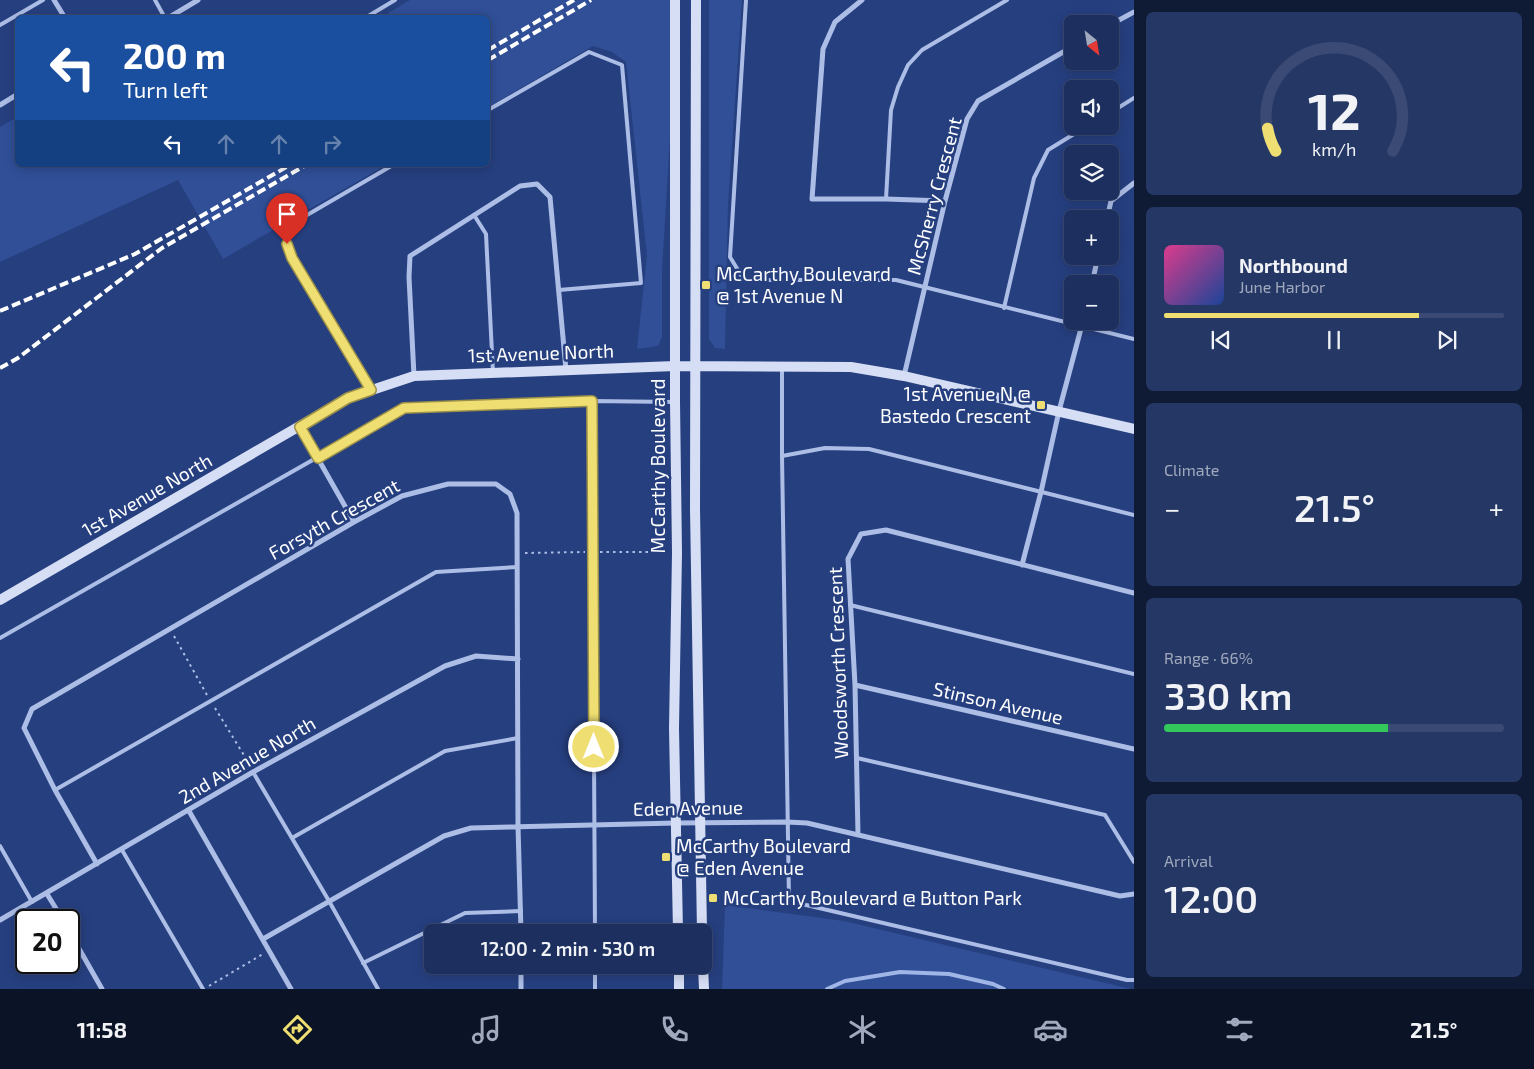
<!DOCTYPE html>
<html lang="en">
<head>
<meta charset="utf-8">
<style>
  :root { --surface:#1c2f5f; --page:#253765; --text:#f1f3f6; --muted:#a0a9bd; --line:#3a4a74; --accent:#efde71 }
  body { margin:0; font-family:"Exo 2",sans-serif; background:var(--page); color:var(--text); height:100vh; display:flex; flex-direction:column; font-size:19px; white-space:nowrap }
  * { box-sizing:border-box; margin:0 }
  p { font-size:16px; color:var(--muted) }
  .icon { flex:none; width:28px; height:28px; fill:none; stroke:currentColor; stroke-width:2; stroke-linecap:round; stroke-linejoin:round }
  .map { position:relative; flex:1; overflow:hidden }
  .details { display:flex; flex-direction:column; gap:12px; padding:12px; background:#0f1a34; width:400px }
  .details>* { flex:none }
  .banner { position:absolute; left:15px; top:15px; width:475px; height:152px; border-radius:8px; box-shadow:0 2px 12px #0003,0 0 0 1px var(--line); background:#1a4fa0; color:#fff; overflow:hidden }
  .needle { width:32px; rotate:150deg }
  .controls { position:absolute; left:1064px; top:15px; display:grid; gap:10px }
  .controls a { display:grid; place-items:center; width:55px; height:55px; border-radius:8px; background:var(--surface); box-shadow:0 2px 12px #0003,0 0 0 1px var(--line); font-size:25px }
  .speed { position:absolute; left:15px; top:909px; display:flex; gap:10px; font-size:25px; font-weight:700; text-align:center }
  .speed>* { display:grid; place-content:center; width:65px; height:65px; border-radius:50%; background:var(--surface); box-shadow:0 2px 12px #0003,0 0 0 1px var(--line); line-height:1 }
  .speed .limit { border:2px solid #111; border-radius:8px; background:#fff; color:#111 }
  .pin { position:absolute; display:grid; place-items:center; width:42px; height:42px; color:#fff; margin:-51px -21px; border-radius:50% 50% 50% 0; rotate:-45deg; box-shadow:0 0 5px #0007 }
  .pin .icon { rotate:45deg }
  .me { position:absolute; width:55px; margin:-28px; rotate:0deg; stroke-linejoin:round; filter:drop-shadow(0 0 4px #0008) }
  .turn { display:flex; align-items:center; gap:18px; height:105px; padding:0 25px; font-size:22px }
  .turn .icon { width:65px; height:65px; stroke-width:2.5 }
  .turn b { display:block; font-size:35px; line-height:42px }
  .lanes { display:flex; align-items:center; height:48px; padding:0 25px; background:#0003; justify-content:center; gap:25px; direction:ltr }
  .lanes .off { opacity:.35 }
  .big { font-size:38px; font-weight:600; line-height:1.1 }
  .details .tile { flex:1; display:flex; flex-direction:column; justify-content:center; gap:8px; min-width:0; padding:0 18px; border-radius:8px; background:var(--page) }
  .details .dial { align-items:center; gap:0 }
  .dial svg { height:130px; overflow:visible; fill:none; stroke:var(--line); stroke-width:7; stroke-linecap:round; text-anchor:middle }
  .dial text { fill:var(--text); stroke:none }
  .song { display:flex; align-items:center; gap:15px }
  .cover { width:60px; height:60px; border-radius:8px; background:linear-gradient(135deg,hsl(330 70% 55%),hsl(220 70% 35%)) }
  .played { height:5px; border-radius:2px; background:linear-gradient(90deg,var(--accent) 75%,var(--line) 75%) }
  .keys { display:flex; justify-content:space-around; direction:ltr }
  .heat { display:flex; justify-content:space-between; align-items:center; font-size:28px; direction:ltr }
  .charge { height:8px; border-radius:4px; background:linear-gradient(90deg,#34c759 66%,var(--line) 0) }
  .trip { position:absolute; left:424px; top:924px; width:288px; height:50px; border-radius:8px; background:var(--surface); box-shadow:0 2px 12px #0003,0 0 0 1px var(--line); font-weight:600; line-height:50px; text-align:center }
  .dock { display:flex; height:80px; justify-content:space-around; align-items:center; background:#0b1326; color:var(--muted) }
  .dock .icon { width:35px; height:35px }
  .dock .on { color:var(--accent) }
  .dock b { font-size:22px; color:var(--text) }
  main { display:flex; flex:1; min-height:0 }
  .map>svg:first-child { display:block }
  .green { fill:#304f97 }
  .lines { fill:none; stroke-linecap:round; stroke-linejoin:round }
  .stream { stroke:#a0b6e7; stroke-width:4 }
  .path { stroke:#acbde6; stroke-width:2; stroke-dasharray:2.5 4; stroke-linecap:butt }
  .lane { stroke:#acbde6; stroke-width:4 }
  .street { stroke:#acbde6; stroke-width:5 }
  .secondary { stroke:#d6def5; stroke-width:10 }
  .rail { stroke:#fff; stroke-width:4; stroke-dasharray:9 4; stroke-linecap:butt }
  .route-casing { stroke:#9b9049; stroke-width:12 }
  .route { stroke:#efde71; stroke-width:9 }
  .poi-dot { fill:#efde71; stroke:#263f7f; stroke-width:2 }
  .labels { text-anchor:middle; stroke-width:5; stroke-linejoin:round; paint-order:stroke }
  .street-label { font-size:19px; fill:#fff; stroke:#263f7f }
  .poi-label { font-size:19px; fill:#fff; stroke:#263f7f; text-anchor:start }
</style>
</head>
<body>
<main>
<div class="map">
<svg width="1134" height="989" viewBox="0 0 1134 989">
  <rect width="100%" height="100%" fill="#263f7f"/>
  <path class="green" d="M 410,0 L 670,0 L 671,121 L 662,270 L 662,337 L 658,346 L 637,349 L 647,256 L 626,62 L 612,52 L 593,46 L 488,107 L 488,18 L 380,18 Z
    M 709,0 L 742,0 L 728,204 L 725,349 L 715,348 L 709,339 Z
    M 17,117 L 18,165 L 386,165 L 223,259 L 178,180 L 0,262 L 0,127 Z
    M 725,905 L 844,921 L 1131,989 L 722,989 Z"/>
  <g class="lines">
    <path class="stream" d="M 827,989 L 845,981 L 900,972 L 949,974 L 993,984 L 1004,989"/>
    <path class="path" d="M 600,552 L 667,552
      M 525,553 L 585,552
      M 174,636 L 207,695
      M 215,708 L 250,765
      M 209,986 L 263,954"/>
    <path class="lane" d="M 155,0 L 165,18
      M 746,0 L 730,257 L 744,280 L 896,280 L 1134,339
      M 365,18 L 395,0
      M 0,25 L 43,0
      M 488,110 L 589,52 L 622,65 L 641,283 L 559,290
      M 1110,113 L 1134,98
      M 886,199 L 891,110 L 898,87 L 908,65 L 922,50 L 1007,0
      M 474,215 L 486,234 L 493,373
      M 1004,308 L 1034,178 L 1048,150 L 1087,126
      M 782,368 L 782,456 L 789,901 L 1127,980 L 1134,980
      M 370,388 L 292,258 L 283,229 L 393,165
      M 592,401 L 595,932
      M 782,456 L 825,448 L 869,449 L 1134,515
      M 850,605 L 1134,674
      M 0,638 L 404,408 L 592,401 L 674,402
      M 857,758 L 1105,815 L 1134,862
      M 253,772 L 329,901 L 378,989
      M 55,790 L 436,572 L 517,567
      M 292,838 L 445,751 L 518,738
      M 0,846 L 32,902
      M 122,850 L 203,989
      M 363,963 L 465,913 L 521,911
      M 595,965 L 595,989"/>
    <path class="street" d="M 54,0 L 65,18
      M 862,0 L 835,22 L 823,49 L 812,199 L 886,199 L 945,201
      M 168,18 L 198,0
      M 1110,25 L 1134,12
      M 0,105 L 18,94
      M 1107,219 L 1111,201 L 1134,183
      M 1092,284 L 1098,256
      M 414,376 L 409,277 L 410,256 L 520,186 L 537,184 L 550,197 L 566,370
      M 904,376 L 945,201 L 967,119 L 978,101 L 1072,47
      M 300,427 L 354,522
      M 1022,565 L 1041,492 L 1059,411 L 1083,321
      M 855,685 L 1134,749
      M 189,811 L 291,989
      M 858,835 L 855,685 L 848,559 L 861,534 L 886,530 L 1134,593
      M 97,864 L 55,790 L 24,728 L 32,709 L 354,522 L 402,496 L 448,484 L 496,484 L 510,494 L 517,513 L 518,826 L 521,932
      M 47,894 L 63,920
      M 0,920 L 253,772 L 445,666 L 476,656 L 518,659
      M 69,931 L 102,989
      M 263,939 L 444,836 L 471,828 L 676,823 L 787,822 L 807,823 L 1120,896 L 1134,894
      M 521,989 L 521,965"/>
    <path class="secondary" d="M 675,0 L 675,402 L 677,553 L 674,728 L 678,932
      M 696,0 L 695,509 L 702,932
      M 0,600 L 348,398 L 414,376 L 675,366 L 851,367 L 904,376 L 1134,429
      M 702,943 L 704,989
      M 679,965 L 679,989"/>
    <path class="rail" d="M 488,50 L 574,0
      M 488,60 L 591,0
      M 0,311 L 135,254 L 290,165
      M 0,368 L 18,358 L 162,248 L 306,165"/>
  </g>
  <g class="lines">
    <defs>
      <path id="route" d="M 287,244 L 292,258 L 371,390 L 348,398 L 300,427 L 318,458 L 404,408 L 592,401 L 594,747"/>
    </defs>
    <use href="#route" class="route-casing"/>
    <use href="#route" class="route"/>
  </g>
  <g class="poi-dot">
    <rect x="701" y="280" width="10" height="10" rx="2.5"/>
    <rect x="1036" y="400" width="10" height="10" rx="2.5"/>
    <rect x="661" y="852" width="10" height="10" rx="2.5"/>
    <rect x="708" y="893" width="10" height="10" rx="2.5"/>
  </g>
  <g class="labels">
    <g class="street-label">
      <text transform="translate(934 196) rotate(-75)" y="7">McSherry Crescent</text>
      <text transform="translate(541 353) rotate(-2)" y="7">1st Avenue North</text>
      <text transform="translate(658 466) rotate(-90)" y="7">McCarthy Boulevard</text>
      <text transform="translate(147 495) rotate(-30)" y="7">1st Avenue North</text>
      <text transform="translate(334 519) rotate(-29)" y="7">Forsyth Crescent</text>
      <text transform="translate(838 663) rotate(-92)" y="7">Woodsworth Crescent</text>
      <text transform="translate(998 703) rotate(13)" y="7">Stinson Avenue</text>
      <text transform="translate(247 760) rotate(-30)" y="7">2nd Avenue North</text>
      <text transform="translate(688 808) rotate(-1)" y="7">Eden Avenue</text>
    </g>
    <g class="poi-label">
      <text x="716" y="281">McCarthy Boulevard<tspan x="716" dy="22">@ 1st Avenue N</tspan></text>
      <text x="1031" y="401" text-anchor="end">1st Avenue N @<tspan x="1031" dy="22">Bastedo Crescent</tspan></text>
      <text x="676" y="853">McCarthy Boulevard<tspan x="676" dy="22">@ Eden Avenue</tspan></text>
      <text x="723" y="905">McCarthy Boulevard @ Button Park</text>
    </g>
  </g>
</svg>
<div class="controls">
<a><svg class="needle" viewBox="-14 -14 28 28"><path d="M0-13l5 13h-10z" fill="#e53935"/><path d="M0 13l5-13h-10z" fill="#a0a9bd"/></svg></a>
<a><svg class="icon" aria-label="sound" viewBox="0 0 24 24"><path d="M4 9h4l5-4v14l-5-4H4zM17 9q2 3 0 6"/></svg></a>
<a><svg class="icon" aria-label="layers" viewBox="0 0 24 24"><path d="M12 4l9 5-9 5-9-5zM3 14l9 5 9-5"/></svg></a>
<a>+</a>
<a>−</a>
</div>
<div class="speed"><div class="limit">20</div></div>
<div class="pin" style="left:287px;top:244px;background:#d93025"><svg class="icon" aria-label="arrive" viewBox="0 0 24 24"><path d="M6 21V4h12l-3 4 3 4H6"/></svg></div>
<svg class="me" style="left:594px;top:747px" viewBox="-20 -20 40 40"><circle r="17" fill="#efde71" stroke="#fff" stroke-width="3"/><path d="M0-11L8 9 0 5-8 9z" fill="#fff"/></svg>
<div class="trip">12:00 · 2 min · 530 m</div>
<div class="banner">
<div class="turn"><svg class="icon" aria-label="left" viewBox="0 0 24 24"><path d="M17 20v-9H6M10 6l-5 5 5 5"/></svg><div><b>200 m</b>Turn left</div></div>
<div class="lanes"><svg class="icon" aria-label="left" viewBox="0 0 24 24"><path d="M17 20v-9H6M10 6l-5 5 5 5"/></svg><svg class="icon off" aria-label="ahead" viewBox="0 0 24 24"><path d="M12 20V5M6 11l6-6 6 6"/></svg><svg class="icon off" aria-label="ahead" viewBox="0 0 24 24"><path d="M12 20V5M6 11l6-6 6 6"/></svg><svg class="icon off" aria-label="right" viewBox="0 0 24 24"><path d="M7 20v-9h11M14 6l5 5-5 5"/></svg></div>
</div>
</div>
<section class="details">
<div class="tile dial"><svg viewBox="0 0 100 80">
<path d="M14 69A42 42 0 1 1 86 69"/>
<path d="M14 69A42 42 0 0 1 9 55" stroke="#efde71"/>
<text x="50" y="56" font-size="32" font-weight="700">12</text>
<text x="50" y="72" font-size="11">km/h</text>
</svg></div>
<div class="tile">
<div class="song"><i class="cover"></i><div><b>Northbound</b><p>June Harbor</p></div></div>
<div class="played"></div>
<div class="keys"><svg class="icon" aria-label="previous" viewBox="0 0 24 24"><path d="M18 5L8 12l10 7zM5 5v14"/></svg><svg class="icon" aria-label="pause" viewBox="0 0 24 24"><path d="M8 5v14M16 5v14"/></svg><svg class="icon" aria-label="next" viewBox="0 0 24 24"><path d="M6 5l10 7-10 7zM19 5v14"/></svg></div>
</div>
<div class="tile"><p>Climate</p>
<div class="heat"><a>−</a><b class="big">21.5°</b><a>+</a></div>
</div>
<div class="tile"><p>Range · 66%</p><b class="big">330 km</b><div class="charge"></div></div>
<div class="tile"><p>Arrival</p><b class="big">12:00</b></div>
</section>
</main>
<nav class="dock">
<b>11:58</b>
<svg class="icon on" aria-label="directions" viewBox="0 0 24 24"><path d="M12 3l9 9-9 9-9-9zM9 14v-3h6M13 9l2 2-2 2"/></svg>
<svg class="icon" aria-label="music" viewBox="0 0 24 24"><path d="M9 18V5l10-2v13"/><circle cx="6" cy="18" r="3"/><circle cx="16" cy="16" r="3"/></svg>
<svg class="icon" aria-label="phone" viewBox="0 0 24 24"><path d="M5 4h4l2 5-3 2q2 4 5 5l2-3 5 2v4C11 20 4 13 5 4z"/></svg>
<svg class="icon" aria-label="climate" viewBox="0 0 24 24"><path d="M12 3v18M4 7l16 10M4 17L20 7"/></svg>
<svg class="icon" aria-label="car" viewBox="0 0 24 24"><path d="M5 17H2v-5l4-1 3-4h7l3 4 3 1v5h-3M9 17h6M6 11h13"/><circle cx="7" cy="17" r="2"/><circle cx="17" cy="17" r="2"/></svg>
<svg class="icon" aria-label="filters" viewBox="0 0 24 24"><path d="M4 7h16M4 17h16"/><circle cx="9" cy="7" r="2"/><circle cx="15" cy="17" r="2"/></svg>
<b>21.5°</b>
</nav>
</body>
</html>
